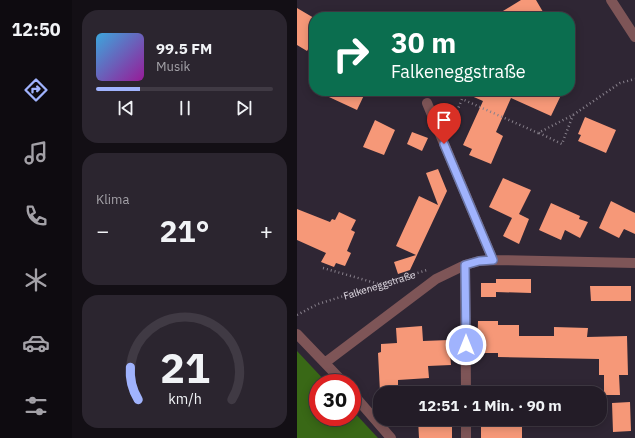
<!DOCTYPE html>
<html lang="de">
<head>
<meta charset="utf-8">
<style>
  :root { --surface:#231c27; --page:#2b252f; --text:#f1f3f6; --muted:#a3a1a7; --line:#403a44; --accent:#a0b3fd }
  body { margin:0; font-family:"IBM Plex Sans",sans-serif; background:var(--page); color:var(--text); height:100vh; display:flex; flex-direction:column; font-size:15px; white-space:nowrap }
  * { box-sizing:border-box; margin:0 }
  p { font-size:13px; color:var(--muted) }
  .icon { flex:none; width:22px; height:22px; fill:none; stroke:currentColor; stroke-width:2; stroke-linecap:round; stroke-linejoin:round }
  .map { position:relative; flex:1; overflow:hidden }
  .sheet { display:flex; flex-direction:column; gap:10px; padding:10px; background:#130f15; width:225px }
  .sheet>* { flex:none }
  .hud { position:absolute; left:12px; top:12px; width:266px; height:84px; border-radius:16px; box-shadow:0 2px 10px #0003,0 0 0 1px var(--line); background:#0b6e4f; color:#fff; overflow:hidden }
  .speed { position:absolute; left:12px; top:374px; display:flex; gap:8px; font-size:20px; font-weight:700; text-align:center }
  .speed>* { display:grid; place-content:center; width:52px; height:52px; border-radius:50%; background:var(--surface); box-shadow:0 2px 10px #0003,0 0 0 1px var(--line); line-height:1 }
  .speed .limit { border:6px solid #d22; background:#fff; color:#111 }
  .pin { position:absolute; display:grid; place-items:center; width:34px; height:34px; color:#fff; margin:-41px -17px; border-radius:50% 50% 50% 0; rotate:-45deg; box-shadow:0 0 4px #0007 }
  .pin .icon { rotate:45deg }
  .me { position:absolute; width:44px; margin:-22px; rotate:0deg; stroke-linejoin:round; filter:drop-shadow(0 0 3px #0008) }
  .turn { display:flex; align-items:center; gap:14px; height:84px; padding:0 16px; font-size:18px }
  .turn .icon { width:52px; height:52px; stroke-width:2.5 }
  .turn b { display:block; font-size:28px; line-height:34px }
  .big { font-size:30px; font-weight:700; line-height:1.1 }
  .sheet .card { flex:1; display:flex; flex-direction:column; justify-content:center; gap:6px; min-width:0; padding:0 14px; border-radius:16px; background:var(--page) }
  .sheet .dial { align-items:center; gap:0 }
  .dial svg { height:104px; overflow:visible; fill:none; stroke:var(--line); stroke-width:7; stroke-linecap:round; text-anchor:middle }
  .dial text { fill:var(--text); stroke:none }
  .song { display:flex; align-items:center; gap:12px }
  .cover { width:48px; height:48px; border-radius:6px; background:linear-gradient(135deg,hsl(200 70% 55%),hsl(300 70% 35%)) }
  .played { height:4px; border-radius:2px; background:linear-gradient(90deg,var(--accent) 25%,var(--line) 25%) }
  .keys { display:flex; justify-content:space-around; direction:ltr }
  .heat { display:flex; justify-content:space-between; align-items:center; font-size:22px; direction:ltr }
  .trip { position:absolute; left:76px; top:386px; width:234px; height:40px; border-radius:16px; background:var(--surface); box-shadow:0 2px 10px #0003,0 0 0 1px var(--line); font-weight:700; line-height:40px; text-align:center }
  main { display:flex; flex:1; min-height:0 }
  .tab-bar { display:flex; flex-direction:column; width:72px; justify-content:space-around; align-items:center; background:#0e0b10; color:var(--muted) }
  .tab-bar .icon { width:28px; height:28px }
  .tab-bar .active { color:var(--accent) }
  .tab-bar b { font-size:18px; color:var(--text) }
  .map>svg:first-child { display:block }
  .forest { fill:#396816 }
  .building { fill:#f69878 }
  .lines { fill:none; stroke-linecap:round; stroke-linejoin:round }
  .path { stroke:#88818c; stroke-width:2.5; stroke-dasharray:1 3; stroke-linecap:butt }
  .street { stroke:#7e5557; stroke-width:10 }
  .route-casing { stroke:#6874a4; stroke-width:10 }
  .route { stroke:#a0b3fd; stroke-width:7 }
  .labels { text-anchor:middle; stroke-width:4; stroke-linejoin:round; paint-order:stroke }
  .street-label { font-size:10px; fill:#dfd9e2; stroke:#251d29 }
</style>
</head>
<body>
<main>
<nav class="tab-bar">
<b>12:50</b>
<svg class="icon active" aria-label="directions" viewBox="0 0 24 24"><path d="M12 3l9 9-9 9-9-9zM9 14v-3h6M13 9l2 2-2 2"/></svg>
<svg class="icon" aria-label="music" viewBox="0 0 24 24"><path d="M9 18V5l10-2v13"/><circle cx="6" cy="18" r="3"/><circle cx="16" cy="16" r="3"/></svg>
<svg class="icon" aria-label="phone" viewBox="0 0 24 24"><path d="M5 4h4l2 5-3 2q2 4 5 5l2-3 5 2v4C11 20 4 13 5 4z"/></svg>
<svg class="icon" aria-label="climate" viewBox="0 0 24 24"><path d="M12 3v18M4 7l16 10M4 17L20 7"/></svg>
<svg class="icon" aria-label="car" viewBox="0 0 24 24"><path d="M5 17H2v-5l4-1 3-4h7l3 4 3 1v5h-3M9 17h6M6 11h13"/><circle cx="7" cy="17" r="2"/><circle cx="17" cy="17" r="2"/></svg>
<svg class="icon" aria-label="filters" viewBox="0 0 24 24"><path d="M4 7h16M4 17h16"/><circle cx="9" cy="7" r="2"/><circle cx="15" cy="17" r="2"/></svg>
</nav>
<section class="sheet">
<div class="card">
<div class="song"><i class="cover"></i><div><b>99.5 FM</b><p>Musik</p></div></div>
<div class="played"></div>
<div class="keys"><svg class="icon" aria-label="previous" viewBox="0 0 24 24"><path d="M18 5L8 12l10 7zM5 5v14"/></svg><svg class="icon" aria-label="pause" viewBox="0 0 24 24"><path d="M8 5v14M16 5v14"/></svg><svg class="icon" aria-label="next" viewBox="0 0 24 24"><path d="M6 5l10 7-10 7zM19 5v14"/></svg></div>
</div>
<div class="card"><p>Klima</p>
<div class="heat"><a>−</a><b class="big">21°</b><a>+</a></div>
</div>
<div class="card dial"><svg viewBox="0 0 100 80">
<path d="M14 69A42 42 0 1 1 86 69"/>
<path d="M14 69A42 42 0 0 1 8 44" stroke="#a0b3fd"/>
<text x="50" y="56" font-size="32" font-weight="700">21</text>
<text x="50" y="72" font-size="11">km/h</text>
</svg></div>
</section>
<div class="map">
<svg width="338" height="438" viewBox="0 0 338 438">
  <rect width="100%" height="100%" fill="#2f2634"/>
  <path class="forest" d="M 0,351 L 30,383 L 21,383 L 21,417 L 55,417 L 55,410 L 81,438 L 0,438 Z"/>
  <path class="building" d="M 224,0 L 239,0 L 249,17 L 196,17 Z
    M 0,8 L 17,18 L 17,39 L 10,51 L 0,45 Z
    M 19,91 L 69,91 L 60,110 Z
    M 163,91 L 266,91 L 254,116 L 214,98 L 199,132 L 206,136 L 194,164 L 172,155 L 175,149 L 166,145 L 186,101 Z
    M 288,117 L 319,130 L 309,153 L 281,141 L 284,135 L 281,134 Z
    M 78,120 L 98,130 L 87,155 L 66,147 Z
    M 115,132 L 131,138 L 125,151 L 110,144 Z
    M 141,169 L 150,191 L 113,270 L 101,274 L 97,262 L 119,255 L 99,246 L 122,196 L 141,205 L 129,173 Z
    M 206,178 L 234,190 L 222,214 L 232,219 L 222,244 L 206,236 L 215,218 L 192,207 Z
    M 314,201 L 338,213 L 338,234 L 327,229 L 322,238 L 302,228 Z
    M 254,203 L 283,216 L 282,219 L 291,222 L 283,238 L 268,230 L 264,240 L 242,230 Z
    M 0,209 L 33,222 L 35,219 L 38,220 L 42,212 L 59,220 L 54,230 L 58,232 L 50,251 L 54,253 L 48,266 L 39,263 L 37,267 L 24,262 L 29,253 L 0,240 Z
    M 199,279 L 234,279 L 234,293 L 199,292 L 199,297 L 184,297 L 184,283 L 199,283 Z
    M 293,286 L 334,286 L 334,301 L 294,301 Z
    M 181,321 L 201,321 L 201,325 L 222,325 L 222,336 L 257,336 L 257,327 L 291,328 L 290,337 L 330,336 L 331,375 L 322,375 L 323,395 L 307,395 L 307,375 L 302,375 L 302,359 L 201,357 L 201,353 L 180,353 Z
    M 125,326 L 126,341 L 152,340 L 154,365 L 131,366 L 132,378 L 101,380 L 101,391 L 83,392 L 81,353 L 84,352 L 84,344 L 100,343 L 99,328 Z
    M 333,402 L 334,431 L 316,432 L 315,403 Z
    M 121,419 L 155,419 L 155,438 L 122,438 Z
    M 184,419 L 225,419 L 225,438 L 184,438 Z"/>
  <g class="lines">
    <g class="path">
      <path d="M 154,126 L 165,99 L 241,133 L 276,115 L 323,83 L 338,79"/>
      <path d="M 242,133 L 265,144 L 276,115"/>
      <path d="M 26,268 L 82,284"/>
      <path id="s1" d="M 0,315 L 21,304 L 130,270"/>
    </g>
    <path class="street" d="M 314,0 L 338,37
      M 130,103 L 196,260
      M 168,265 L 169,393
      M 0,334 L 47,383
      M 29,362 L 139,279 L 168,265 L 182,261 L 196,260 L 338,263
      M 55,393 L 94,438
      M 169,419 L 169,438"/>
  </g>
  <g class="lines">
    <defs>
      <path id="route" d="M 147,144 L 196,260 L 182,261 L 168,265 L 169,345"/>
    </defs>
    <use href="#route" class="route-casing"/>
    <use href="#route" class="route"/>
  </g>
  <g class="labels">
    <g class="street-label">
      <text dy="4" stroke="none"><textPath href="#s1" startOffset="88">Falkeneggstraße</textPath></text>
    </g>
  </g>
</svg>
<div class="speed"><div class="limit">30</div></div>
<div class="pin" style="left:147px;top:144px;background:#d93025"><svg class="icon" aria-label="arrive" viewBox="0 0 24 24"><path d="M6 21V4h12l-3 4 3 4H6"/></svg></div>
<svg class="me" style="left:169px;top:345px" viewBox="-20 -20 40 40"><circle r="17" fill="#a0b3fd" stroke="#fff" stroke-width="3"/><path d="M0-11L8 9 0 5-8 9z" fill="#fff"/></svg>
<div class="trip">12:51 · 1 Min. · 90 m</div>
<div class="hud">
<div class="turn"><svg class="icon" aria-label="right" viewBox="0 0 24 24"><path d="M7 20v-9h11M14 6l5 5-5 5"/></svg><div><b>30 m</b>Falkeneggstraße</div></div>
</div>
</div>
</main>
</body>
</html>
